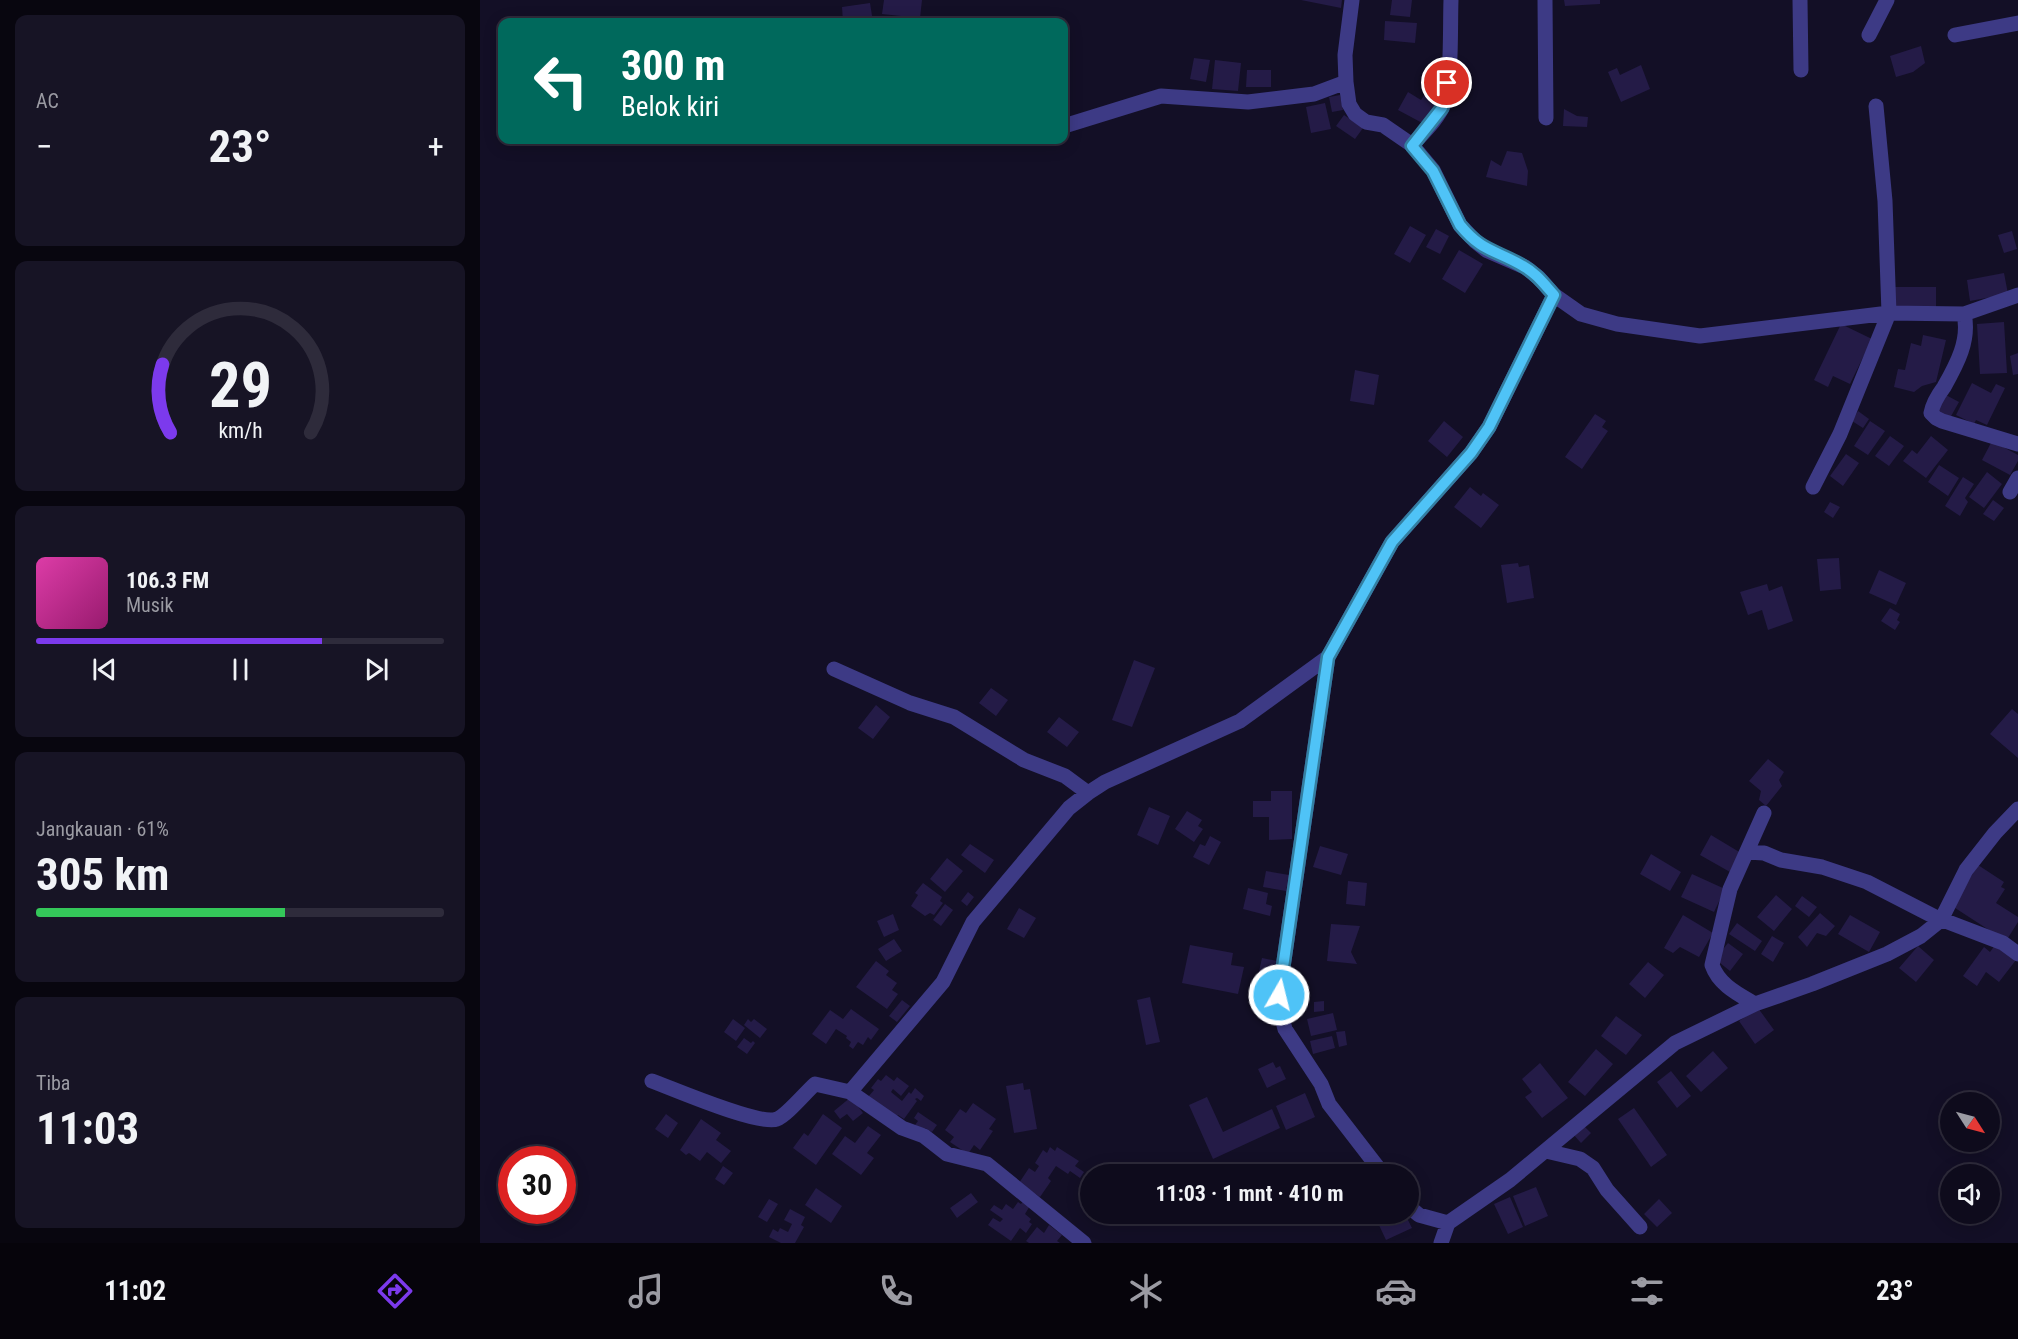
<!DOCTYPE html>
<html lang="id">
<head>
<meta charset="utf-8">
<style>
  :root { --surface:#0e0b1c; --page:#171425; --text:#f1f3f6; --muted:#9b9ba3; --line:#2e2b3b; --accent:#7c3aed }
  body { margin:0; font-family:"Roboto Condensed",sans-serif; background:var(--page); color:var(--text); height:100vh; display:flex; flex-direction:column; font-size:22px; white-space:nowrap }
  * { box-sizing:border-box; margin:0 }
  p { font-size:20px; color:var(--muted) }
  .icon { flex:none; width:33px; height:33px; fill:none; stroke:currentColor; stroke-width:2; stroke-linecap:round; stroke-linejoin:round }
  .map { position:relative; flex:1; overflow:hidden }
  .sheet { display:flex; flex-direction:column; gap:15px; padding:15px; background:#08060f; width:480px }
  .sheet>* { flex:none }
  .banner { position:absolute; left:18px; top:18px; width:570px; height:126px; border-radius:12px; box-shadow:0 3px 15px #0003,0 0 0 2px var(--line); background:#00695c; color:#fff; overflow:hidden }
  .needle { width:39px; rotate:126deg }
  .tools { position:absolute; left:1460px; top:1092px; display:grid; gap:12px }
  .tools a { display:grid; place-items:center; width:60px; height:60px; border-radius:50%; background:var(--surface); box-shadow:0 3px 15px #0003,0 0 0 2px var(--line); font-size:30px }
  .speed { position:absolute; left:18px; top:1146px; display:flex; gap:12px; font-size:30px; font-weight:700; text-align:center }
  .speed>* { display:grid; place-content:center; width:78px; height:78px; border-radius:50%; background:var(--surface); box-shadow:0 3px 15px #0003,0 0 0 2px var(--line); line-height:1 }
  .speed .limit { border:9px solid #d22; background:#fff; color:#111 }
  .pin { position:absolute; display:grid; place-items:center; width:51px; height:51px; color:#fff; margin:-26px; border:3px solid #fff; border-radius:50%; box-shadow:0 2px 6px #0007 }
  .me { position:absolute; width:66px; margin:-33px; rotate:8deg; stroke-linejoin:round; filter:drop-shadow(0 0 4px #0008) }
  .turn { display:flex; align-items:center; gap:21px; height:126px; padding:0 24px; font-size:27px }
  .turn .icon { width:78px; height:78px; stroke-width:2.5 }
  .turn b { display:block; font-size:42px; line-height:51px }
  .big { font-size:45px; font-weight:700; line-height:1.1 }
  .sheet .widget { flex:1; display:flex; flex-direction:column; justify-content:center; gap:9px; min-width:0; padding:0 21px; border-radius:12px; background:var(--page) }
  .sheet .dial { align-items:center; gap:0 }
  .dial svg { height:156px; overflow:visible; fill:none; stroke:var(--line); stroke-width:7; stroke-linecap:round; text-anchor:middle }
  .dial text { fill:var(--text); stroke:none }
  .song { display:flex; align-items:center; gap:18px }
  .cover { width:72px; height:72px; border-radius:9px; background:linear-gradient(135deg,hsl(320 70% 55%),hsl(320 70% 35%)) }
  .played { height:6px; border-radius:3px; background:linear-gradient(90deg,var(--accent) 70%,var(--line) 70%) }
  .keys { display:flex; justify-content:space-around; direction:ltr }
  .heat { display:flex; justify-content:space-between; align-items:center; font-size:33px; direction:ltr }
  .charge { height:9px; border-radius:4px; background:linear-gradient(90deg,#34c759 61%,var(--line) 0) }
  .trip { position:absolute; left:600px; top:1164px; width:339px; height:60px; border-radius:30px; background:var(--surface); box-shadow:0 3px 15px #0003,0 0 0 2px var(--line); font-weight:700; line-height:60px; text-align:center }
  .menu { display:flex; height:96px; justify-content:space-around; align-items:center; background:#06040b; color:var(--muted) }
  .menu .icon { width:42px; height:42px }
  .menu .current { color:var(--accent) }
  .menu b { font-size:27px; color:var(--text) }
  main { display:flex; flex:1; min-height:0 }
  .map>svg:first-child { display:block }
  .building { fill:#241b47 }
  .lines { fill:none; stroke-linecap:round; stroke-linejoin:round }
  .minor { stroke:#3d3a85; stroke-width:15 }
  .route-casing { stroke:#337fa1; stroke-width:15 }
  .route { stroke:#4fc3f7; stroke-width:10 }
</style>
</head>
<body>
<main>
<section class="sheet">
<div class="widget"><p>AC</p>
<div class="heat"><a>−</a><b class="big">23°</b><a>+</a></div>
</div>
<div class="widget dial"><svg viewBox="0 0 100 80">
<path d="M14 69A42 42 0 1 1 86 69"/>
<path d="M14 69A42 42 0 0 1 10 34" stroke="#7c3aed"/>
<text x="50" y="56" font-size="32" font-weight="700">29</text>
<text x="50" y="72" font-size="11">km/h</text>
</svg></div>
<div class="widget">
<div class="song"><i class="cover"></i><div><b>106.3 FM</b><p>Musik</p></div></div>
<div class="played"></div>
<div class="keys"><svg class="icon" aria-label="previous" viewBox="0 0 24 24"><path d="M18 5L8 12l10 7zM5 5v14"/></svg><svg class="icon" aria-label="pause" viewBox="0 0 24 24"><path d="M8 5v14M16 5v14"/></svg><svg class="icon" aria-label="next" viewBox="0 0 24 24"><path d="M6 5l10 7-10 7zM19 5v14"/></svg></div>
</div>
<div class="widget"><p>Jangkauan · 61%</p><b class="big">305 km</b><div class="charge"></div></div>
<div class="widget"><p>Tiba</p><b class="big">11:03</b></div>
</section>
<div class="map">
<svg width="1538" height="1243" viewBox="0 0 1538 1243">
  <rect width="100%" height="100%" fill="#130f26"/>
  <path class="building" d="M 404,0 L 442,0 L 440,18 L 402,14 Z
    M 821,0 L 862,0 L 861,8 Z
    M 912,0 L 932,0 L 930,17 L 910,15 Z
    M 1084,0 L 1120,0 L 1120,4 L 1085,6 Z
    M 390,3 L 393,22 L 363,22 L 362,7 Z
    M 905,21 L 937,23 L 935,43 L 904,40 Z
    M 1441,46 L 1445,63 L 1433,72 L 1416,77 L 1410,56 Z
    M 714,58 L 730,60 L 726,82 L 710,79 Z
    M 735,60 L 761,63 L 758,91 L 732,89 Z
    M 1161,65 L 1170,89 L 1141,102 L 1128,72 L 1137,68 L 1140,75 Z
    M 767,70 L 791,70 L 791,87 L 766,87 Z
    M 928,92 L 941,100 L 946,92 L 960,100 L 946,125 L 918,110 Z
    M 860,95 L 863,110 L 852,112 L 849,97 Z
    M 845,103 L 851,129 L 831,133 L 826,107 Z
    M 1084,109 L 1097,116 L 1108,117 L 1107,127 L 1083,126 Z
    M 864,115 L 883,128 L 875,139 L 856,126 Z
    M 1027,151 L 1042,153 L 1048,171 L 1047,186 L 1006,177 L 1011,160 L 1021,166 Z
    M 930,226 L 946,235 L 930,263 L 914,254 Z
    M 956,229 L 969,236 L 960,254 L 946,247 Z
    M 1532,231 L 1537,249 L 1524,253 L 1518,235 Z
    M 979,250 L 1003,264 L 985,293 L 962,279 Z
    M 1524,273 L 1528,294 L 1490,301 L 1487,280 Z
    M 1414,287 L 1456,287 L 1456,309 L 1414,308 Z
    M 1524,322 L 1527,373 L 1500,374 L 1497,324 Z
    M 1361,324 L 1392,339 L 1370,384 L 1353,376 L 1348,387 L 1334,380 Z
    M 1443,335 L 1466,340 L 1456,382 L 1442,386 L 1434,392 L 1414,387 L 1418,369 L 1425,370 L 1431,343 L 1441,346 Z
    M 1538,353 L 1538,374 L 1533,375 L 1530,356 Z
    M 875,370 L 899,375 L 894,405 L 870,401 Z
    M 1492,383 L 1511,393 L 1516,384 L 1525,388 L 1507,425 L 1496,420 L 1494,424 L 1476,415 Z
    M 1464,394 L 1479,402 L 1470,418 L 1455,411 Z
    M 1378,411 L 1389,419 L 1383,428 L 1372,421 Z
    M 1115,414 L 1126,421 L 1122,427 L 1128,431 L 1102,469 L 1085,457 Z
    M 964,421 L 983,437 L 967,457 L 948,441 Z
    M 1390,421 L 1405,431 L 1388,455 L 1374,446 Z
    M 1410,436 L 1424,446 L 1409,466 L 1395,456 Z
    M 1451,436 L 1468,450 L 1446,478 L 1423,461 L 1432,450 L 1437,454 Z
    M 1512,441 L 1538,455 L 1538,461 L 1530,475 L 1502,460 Z
    M 1366,454 L 1379,463 L 1363,486 L 1350,476 Z
    M 1459,465 L 1479,478 L 1468,496 L 1448,482 Z
    M 1507,472 L 1522,484 L 1504,508 L 1489,497 Z
    M 1483,477 L 1494,484 L 1485,498 L 1488,502 L 1480,516 L 1465,506 Z
    M 990,487 L 1001,496 L 1003,493 L 1019,505 L 1001,528 L 974,507 Z
    M 1513,500 L 1524,508 L 1514,521 L 1503,514 Z
    M 1350,502 L 1360,507 L 1353,518 L 1344,512 Z
    M 1359,558 L 1361,589 L 1340,591 L 1337,559 Z
    M 1038,563 L 1039,567 L 1049,565 L 1054,598 L 1027,603 L 1021,565 Z
    M 1399,570 L 1426,583 L 1416,605 L 1389,593 Z
    M 1287,584 L 1289,591 L 1302,586 L 1313,621 L 1288,630 L 1282,610 L 1268,615 L 1260,592 Z
    M 1410,608 L 1420,614 L 1417,620 L 1420,622 L 1415,630 L 1401,621 Z
    M 654,660 L 675,668 L 652,727 L 632,720 Z
    M 511,688 L 528,700 L 516,716 L 499,703 Z
    M 396,705 L 410,717 L 393,739 L 378,728 Z
    M 1532,709 L 1538,714 L 1538,758 L 1510,734 Z
    M 579,717 L 599,732 L 587,747 L 567,732 Z
    M 1288,759 L 1304,772 L 1299,780 L 1302,786 L 1286,806 L 1279,800 L 1281,791 L 1269,781 Z
    M 791,791 L 812,791 L 812,839 L 789,840 L 789,817 L 773,817 L 773,801 L 791,801 Z
    M 669,807 L 690,816 L 678,845 L 657,835 Z
    M 707,811 L 722,820 L 718,826 L 723,829 L 714,842 L 695,829 Z
    M 1231,835 L 1261,853 L 1250,872 L 1220,855 Z
    M 730,836 L 741,842 L 729,865 L 713,857 L 720,844 L 725,846 Z
    M 490,844 L 514,860 L 505,873 L 481,855 Z
    M 840,846 L 868,854 L 861,875 L 833,867 Z
    M 1171,854 L 1201,872 L 1190,891 L 1160,874 Z
    M 467,858 L 483,871 L 465,892 L 450,879 Z
    M 1498,865 L 1524,882 L 1521,887 L 1525,889 L 1516,903 L 1538,917 L 1538,922 L 1526,941 L 1472,906 Z
    M 786,871 L 809,875 L 806,891 L 783,887 Z
    M 1212,874 L 1245,889 L 1234,912 L 1201,897 Z
    M 868,881 L 887,883 L 885,906 L 866,904 Z
    M 443,883 L 462,897 L 460,901 L 463,903 L 454,915 L 450,913 L 445,916 L 431,906 L 438,895 L 435,893 Z
    M 768,888 L 788,893 L 786,904 L 792,906 L 790,916 L 763,909 Z
    M 488,892 L 494,897 L 487,906 L 481,901 Z
    M 1296,895 L 1312,909 L 1294,931 L 1277,917 Z
    M 1322,896 L 1337,907 L 1329,917 L 1315,906 Z
    M 465,904 L 473,910 L 461,926 L 453,920 Z
    M 539,908 L 556,918 L 544,938 L 527,929 Z
    M 1340,913 L 1355,926 L 1346,936 L 1337,933 L 1327,947 L 1318,937 Z
    M 413,914 L 419,930 L 404,937 L 397,921 Z
    M 1203,915 L 1233,933 L 1219,957 L 1200,947 L 1193,953 L 1184,948 Z
    M 1370,915 L 1400,932 L 1389,952 L 1358,934 Z
    M 1257,923 L 1282,941 L 1275,951 L 1249,934 Z
    M 851,924 L 880,926 L 871,952 L 877,964 L 847,961 Z
    M 1292,936 L 1304,943 L 1293,962 L 1281,954 Z
    M 414,939 L 422,951 L 406,961 L 398,949 Z
    M 1248,943 L 1263,954 L 1250,971 L 1235,959 Z
    M 710,945 L 753,953 L 751,965 L 764,967 L 758,994 L 702,983 Z
    M 1515,945 L 1536,960 L 1519,982 L 1506,972 L 1497,986 L 1483,976 L 1504,947 L 1510,952 Z
    M 1438,946 L 1454,960 L 1436,982 L 1419,968 Z
    M 782,958 L 802,962 L 798,980 L 778,976 Z
    M 396,961 L 409,971 L 406,975 L 417,983 L 412,990 L 418,994 L 407,1009 L 376,987 Z
    M 1168,962 L 1184,975 L 1165,998 L 1149,984 Z
    M 670,997 L 680,1042 L 666,1045 L 657,1000 Z
    M 422,1000 L 430,1006 L 417,1022 L 409,1016 Z
    M 844,1001 L 844,1011 L 834,1012 L 834,1002 Z
    M 1278,1008 L 1294,1030 L 1275,1044 L 1259,1021 Z
    M 371,1009 L 399,1029 L 391,1040 L 388,1037 L 383,1045 L 378,1042 L 373,1049 L 369,1046 L 371,1042 L 366,1038 L 367,1036 L 356,1029 L 346,1044 L 332,1034 L 350,1010 L 363,1019 Z
    M 853,1013 L 857,1030 L 831,1036 L 827,1019 Z
    M 1136,1016 L 1162,1035 L 1146,1055 L 1121,1036 Z
    M 253,1019 L 265,1028 L 256,1041 L 244,1032 Z
    M 268,1019 L 271,1022 L 274,1019 L 287,1029 L 280,1038 L 264,1025 Z
    M 865,1031 L 867,1045 L 859,1047 L 856,1032 Z
    M 852,1036 L 855,1048 L 833,1054 L 830,1041 Z
    M 264,1038 L 271,1043 L 273,1041 L 275,1043 L 267,1054 L 257,1047 Z
    M 1116,1049 L 1133,1064 L 1105,1096 L 1088,1082 Z
    M 1233,1051 L 1248,1068 L 1221,1092 L 1206,1076 Z
    M 793,1062 L 796,1068 L 800,1066 L 806,1079 L 787,1088 L 778,1069 Z
    M 1060,1063 L 1088,1098 L 1062,1118 L 1045,1097 L 1052,1092 L 1042,1079 Z
    M 1191,1071 L 1211,1096 L 1197,1108 L 1177,1082 Z
    M 406,1075 L 414,1081 L 417,1077 L 429,1086 L 421,1096 L 413,1089 L 411,1092 L 422,1101 L 429,1092 L 431,1094 L 435,1088 L 444,1096 L 441,1101 L 437,1098 L 435,1099 L 437,1101 L 424,1119 L 418,1115 L 416,1117 L 388,1097 L 394,1090 L 391,1088 L 398,1079 L 401,1081 Z
    M 543,1083 L 544,1090 L 550,1089 L 557,1129 L 534,1133 L 526,1086 Z
    M 825,1093 L 835,1117 L 806,1130 L 796,1106 Z
    M 371,1097 L 383,1113 L 373,1121 L 367,1114 L 360,1119 L 354,1111 Z
    M 727,1097 L 743,1132 L 792,1109 L 800,1128 L 733,1159 L 709,1105 Z
    M 493,1103 L 516,1119 L 509,1129 L 513,1131 L 500,1150 L 494,1145 L 488,1154 L 470,1142 L 474,1137 L 465,1130 L 480,1109 L 486,1113 Z
    M 1154,1108 L 1187,1155 L 1171,1167 L 1138,1119 Z
    M 438,1112 L 457,1125 L 452,1132 L 445,1128 L 443,1131 L 435,1125 L 438,1121 L 434,1118 Z
    M 186,1114 L 198,1123 L 188,1138 L 175,1129 Z
    M 343,1114 L 362,1128 L 336,1165 L 313,1148 L 324,1133 L 328,1136 Z
    M 221,1119 L 241,1133 L 236,1140 L 251,1151 L 241,1163 L 227,1152 L 220,1161 L 209,1153 L 206,1155 L 200,1150 Z
    M 1102,1124 L 1111,1133 L 1101,1143 L 1092,1133 Z
    M 388,1126 L 401,1135 L 387,1153 L 394,1158 L 381,1175 L 352,1154 L 365,1136 L 375,1143 Z
    M 570,1147 L 575,1151 L 577,1147 L 599,1161 L 595,1166 L 604,1172 L 600,1178 L 590,1171 L 588,1174 L 576,1166 L 568,1178 L 571,1181 L 560,1197 L 539,1183 L 549,1168 L 555,1172 L 559,1166 L 555,1163 L 563,1150 L 567,1153 Z
    M 243,1166 L 253,1173 L 244,1185 L 235,1179 Z
    M 1056,1187 L 1068,1216 L 1045,1226 L 1033,1196 Z
    M 336,1188 L 362,1206 L 351,1223 L 325,1205 Z
    M 491,1193 L 498,1202 L 477,1218 L 470,1208 Z
    M 1030,1197 L 1043,1227 L 1028,1234 L 1014,1204 Z
    M 289,1199 L 298,1204 L 287,1222 L 278,1217 Z
    M 1179,1199 L 1192,1213 L 1177,1227 L 1164,1214 Z
    M 544,1200 L 551,1204 L 545,1214 L 551,1219 L 549,1222 L 552,1224 L 546,1233 L 540,1228 L 531,1241 L 508,1225 L 513,1218 L 520,1222 L 523,1219 L 510,1210 L 514,1205 L 522,1210 L 526,1204 L 533,1209 L 538,1202 L 541,1204 Z
    M 310,1209 L 325,1217 L 321,1225 L 324,1227 L 315,1243 L 301,1243 L 289,1237 L 293,1229 L 298,1232 L 300,1228 L 308,1232 L 312,1224 L 304,1220 Z
    M 917,1214 L 925,1214 L 932,1228 L 906,1240 L 898,1223 Z
    M 569,1225 L 582,1235 L 577,1241 L 580,1243 L 549,1243 L 546,1241 L 557,1227 L 564,1233 Z"/>
  <g class="lines">
    <path class="minor" d="M 872,0 L 865,55 L 866,82 L 869,104 L 875,114 L 886,122 L 903,125 L 932,145 L 953,170 L 980,225 L 996,242 L 1006,250 L 1045,267 L 1059,278 L 1074,295 L 1101,314 L 1137,324 L 1220,336 L 1409,313 L 1484,314 L 1538,295
      M 1065,0 L 1066,118
      M 1320,0 L 1321,70
      M 1389,35 L 1407,0
      M 1475,35 L 1538,23
      M 584,126 L 681,96 L 768,102 L 834,94 L 866,82
      M 932,145 C 943,133 958,119 964,104 C 972,80 970,27 971,0
      M 1484,314 C 1490,340 1477,364 1464,387 C 1458,395 1453,403 1451,413 L 1456,418 L 1462,421 L 1538,444
      M 1333,487 L 1360,434 L 1409,313 L 1405,201 L 1396,106
      M 1530,492 L 1538,478
      M 848,657 L 799,995 L 800,1010 L 805,1029 L 841,1084 L 849,1104 L 903,1174
      M 354,669 L 430,703 L 474,717 L 544,760 L 585,776 L 608,793
      M 1267,852 L 1284,853 L 1301,860 L 1342,867 L 1387,882 L 1455,917 L 1523,943 L 1538,954
      M 1275,1004 C 1258,994 1239,985 1232,965 L 1250,889 L 1284,813
      M 172,1081 C 194,1089 279,1126 297,1119 C 306,1116 326,1092 335,1084 L 370,1092 L 463,982 L 493,922 L 589,808 L 608,793 L 625,782 L 760,721 L 848,657 L 912,542 L 991,453 L 1009,427 L 1074,295
      M 370,1092 L 422,1128 L 444,1136 L 467,1154 L 507,1164 L 604,1243
      M 1066,1151 L 1100,1159 L 1113,1168 L 1127,1190 L 1160,1227
      M 928,1206 L 939,1215 L 968,1223
      M 961,1243 L 968,1223 L 1030,1180 L 1195,1043 L 1275,1004 L 1332,984 L 1407,954 L 1441,936 L 1461,920 L 1486,870 L 1515,833 L 1538,809"/>
  </g>
  <g class="lines">
    <defs>
      <path id="route" d="M 799,995 L 848,657 L 912,542 L 991,453 L 1009,427 L 1074,295 C 1064,284 1056,273 1043,266 C 1016,250 1002,252 980,225 L 953,171 L 932,146 L 962,108 L 967,83"/>
    </defs>
    <use href="#route" class="route-casing"/>
    <use href="#route" class="route"/>
  </g>
</svg>
<div class="tools">
<a><svg class="needle" viewBox="-14 -14 28 28"><path d="M0-13l5 13h-10z" fill="#e53935"/><path d="M0 13l5-13h-10z" fill="#9b9ba3"/></svg></a>
<a><svg class="icon" aria-label="sound" viewBox="0 0 24 24"><path d="M4 9h4l5-4v14l-5-4H4zM17 9q2 3 0 6"/></svg></a>
</div>
<div class="speed"><div class="limit">30</div></div>
<div class="pin" style="left:967px;top:83px;background:#d93025"><svg class="icon" aria-label="arrive" viewBox="0 0 24 24"><path d="M6 21V4h12l-3 4 3 4H6"/></svg></div>
<svg class="me" style="left:799px;top:995px" viewBox="-20 -20 40 40"><circle r="17" fill="#4fc3f7" stroke="#fff" stroke-width="3"/><path d="M0-11L8 9 0 5-8 9z" fill="#fff"/></svg>
<div class="trip">11:03 · 1 mnt · 410 m</div>
<div class="banner">
<div class="turn"><svg class="icon" aria-label="left" viewBox="0 0 24 24"><path d="M17 20v-9H6M10 6l-5 5 5 5"/></svg><div><b>300 m</b>Belok kiri</div></div>
</div>
</div>
</main>
<nav class="menu">
<b>11:02</b>
<svg class="icon current" aria-label="directions" viewBox="0 0 24 24"><path d="M12 3l9 9-9 9-9-9zM9 14v-3h6M13 9l2 2-2 2"/></svg>
<svg class="icon" aria-label="music" viewBox="0 0 24 24"><path d="M9 18V5l10-2v13"/><circle cx="6" cy="18" r="3"/><circle cx="16" cy="16" r="3"/></svg>
<svg class="icon" aria-label="phone" viewBox="0 0 24 24"><path d="M5 4h4l2 5-3 2q2 4 5 5l2-3 5 2v4C11 20 4 13 5 4z"/></svg>
<svg class="icon" aria-label="climate" viewBox="0 0 24 24"><path d="M12 3v18M4 7l16 10M4 17L20 7"/></svg>
<svg class="icon" aria-label="car" viewBox="0 0 24 24"><path d="M5 17H2v-5l4-1 3-4h7l3 4 3 1v5h-3M9 17h6M6 11h13"/><circle cx="7" cy="17" r="2"/><circle cx="17" cy="17" r="2"/></svg>
<svg class="icon" aria-label="filters" viewBox="0 0 24 24"><path d="M4 7h16M4 17h16"/><circle cx="9" cy="7" r="2"/><circle cx="15" cy="17" r="2"/></svg>
<b>23°</b>
</nav>
</body>
</html>
